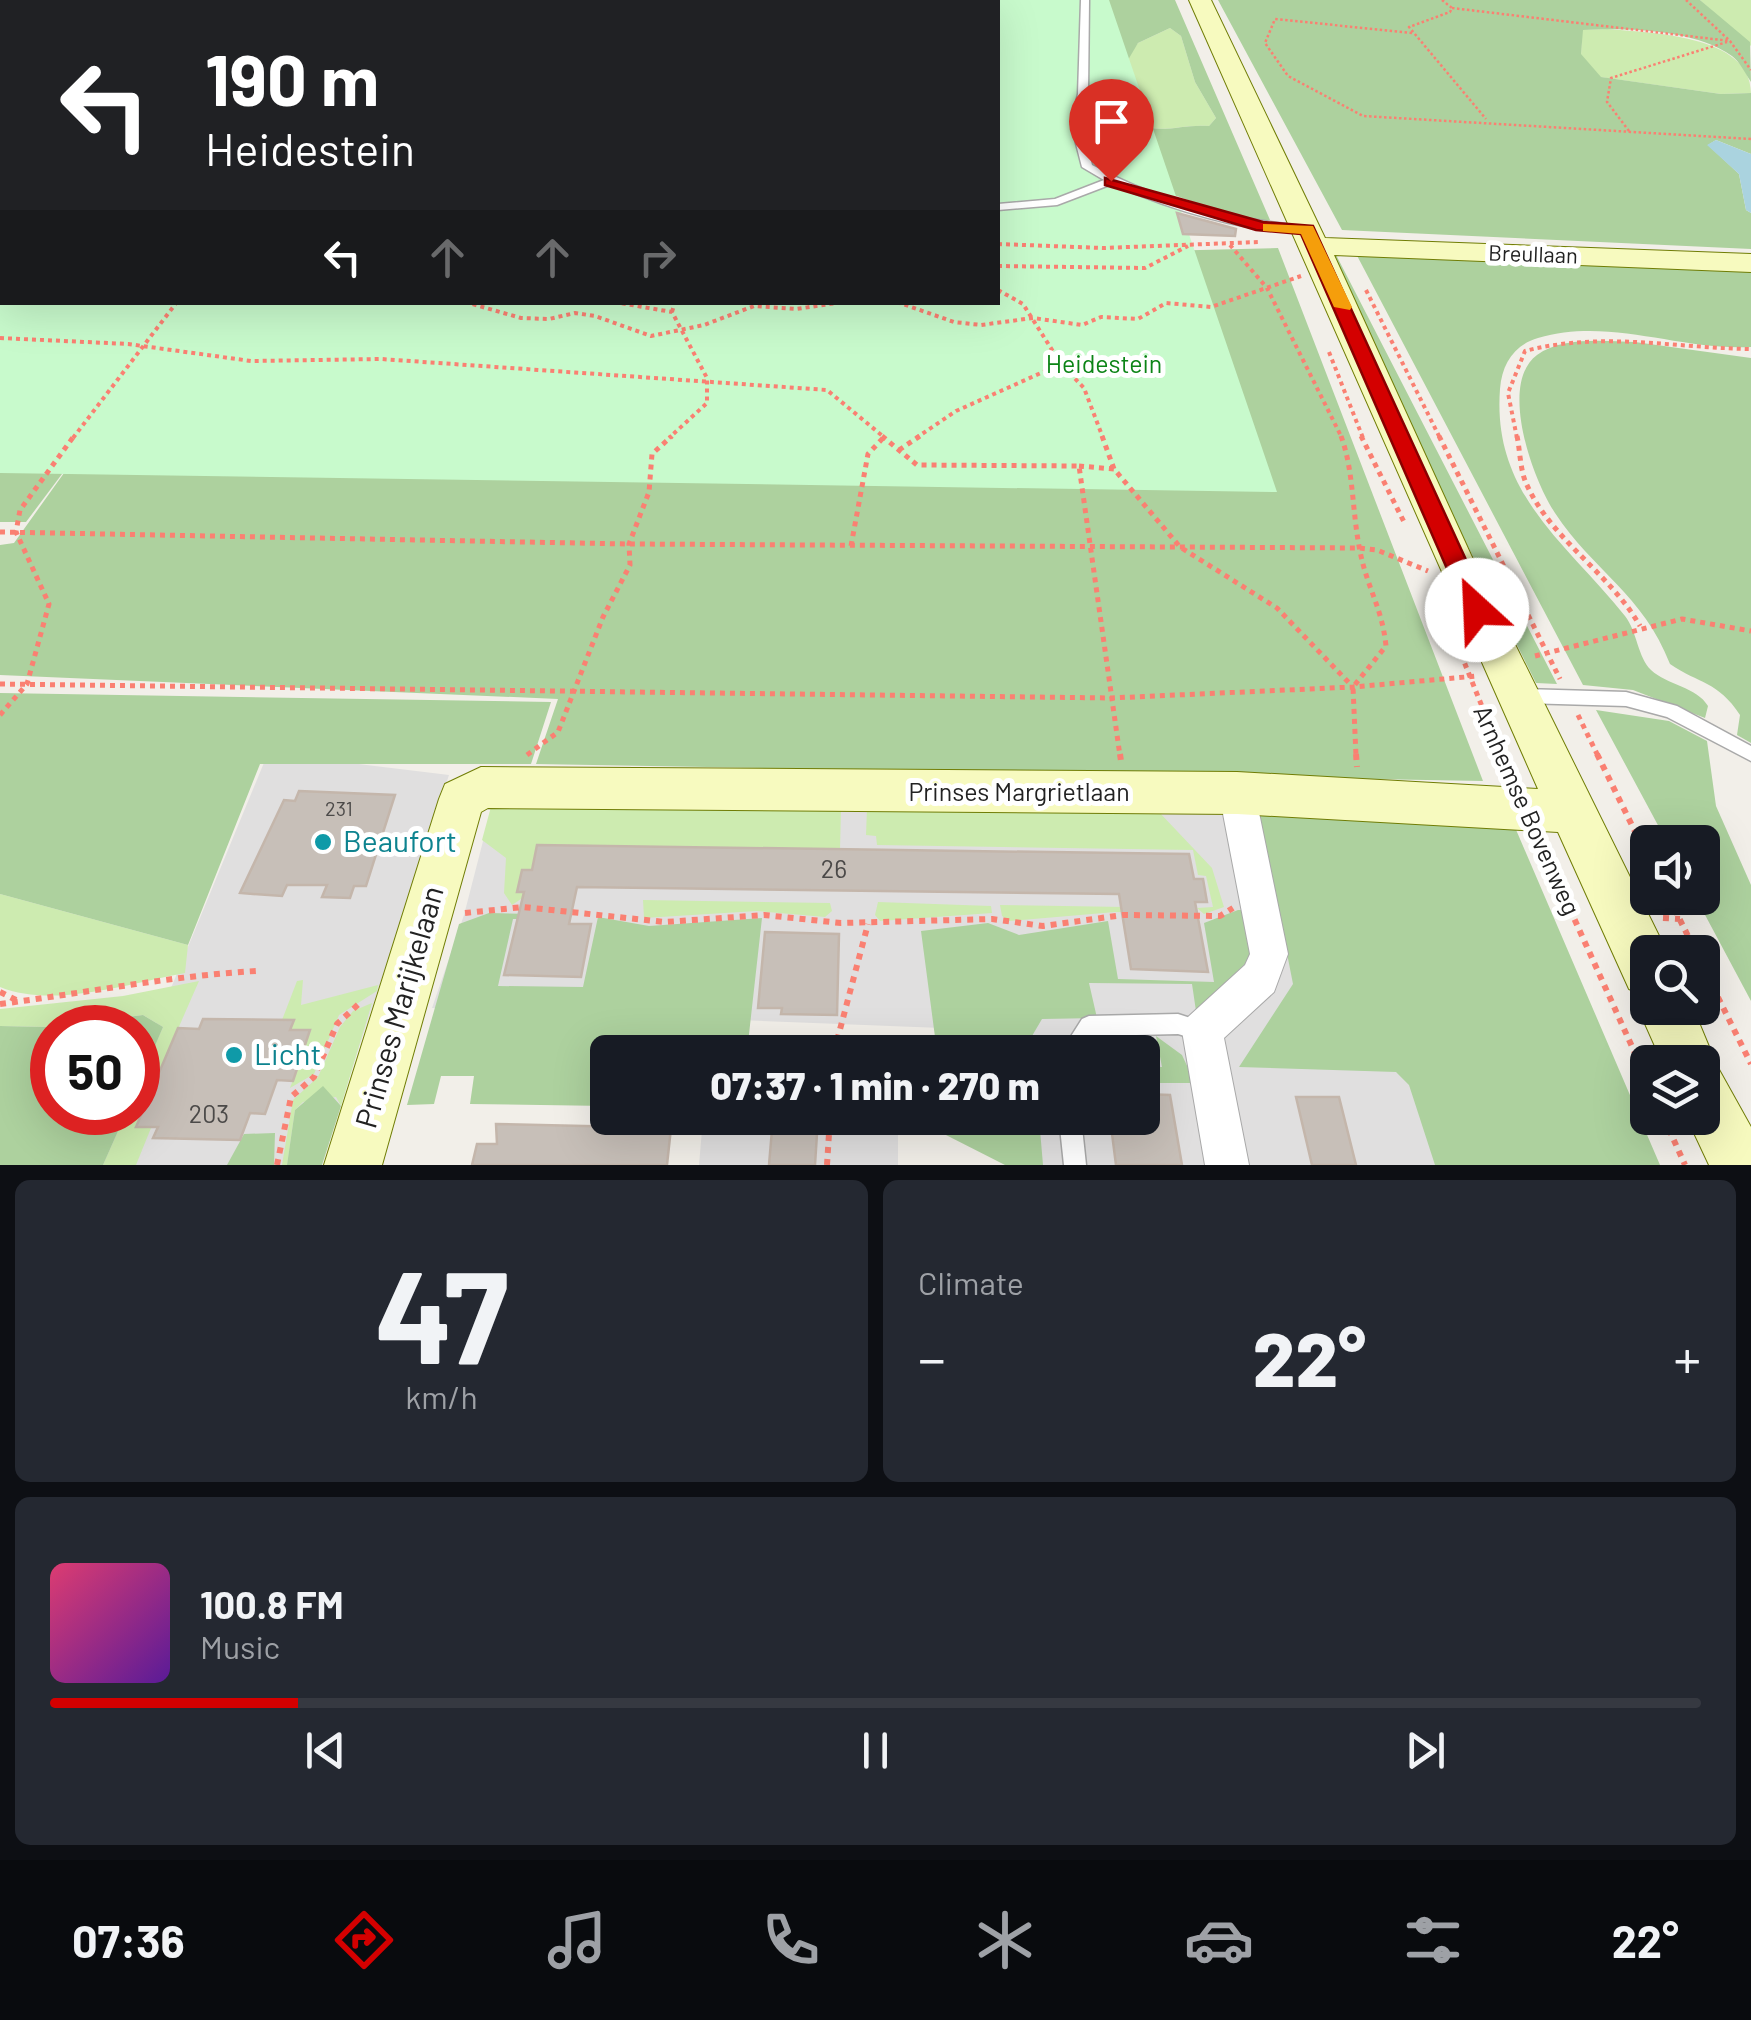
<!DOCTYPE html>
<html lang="en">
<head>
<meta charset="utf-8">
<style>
  :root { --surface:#171b24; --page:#242831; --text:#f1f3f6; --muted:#9ea1a6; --line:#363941; --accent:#d40000 }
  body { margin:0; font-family:Barlow,sans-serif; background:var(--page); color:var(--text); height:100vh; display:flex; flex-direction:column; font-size:38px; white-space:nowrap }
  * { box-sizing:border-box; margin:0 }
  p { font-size:32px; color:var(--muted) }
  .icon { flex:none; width:55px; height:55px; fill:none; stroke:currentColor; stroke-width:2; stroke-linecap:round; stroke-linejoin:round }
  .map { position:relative; height:1165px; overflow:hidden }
  .drawer { display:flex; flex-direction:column; gap:15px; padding:15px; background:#0d0f14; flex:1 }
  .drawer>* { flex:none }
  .top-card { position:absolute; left:0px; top:0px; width:1000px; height:305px; box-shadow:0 10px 40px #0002; background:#202124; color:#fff; overflow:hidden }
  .fabs { position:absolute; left:1630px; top:825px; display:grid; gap:20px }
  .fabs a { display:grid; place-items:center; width:90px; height:90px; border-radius:15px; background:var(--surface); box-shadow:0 10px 40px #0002; font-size:50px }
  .speed { position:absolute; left:30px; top:1005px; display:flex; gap:20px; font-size:50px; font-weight:700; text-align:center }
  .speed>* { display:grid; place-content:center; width:130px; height:130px; border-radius:50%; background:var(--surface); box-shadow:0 10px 40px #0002; line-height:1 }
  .speed .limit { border:15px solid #d22; background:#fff; color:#111 }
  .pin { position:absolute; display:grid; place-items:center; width:85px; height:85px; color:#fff; margin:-102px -42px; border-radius:50% 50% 50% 0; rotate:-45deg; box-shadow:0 0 10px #0007 }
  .pin .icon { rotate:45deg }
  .me { position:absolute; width:110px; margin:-55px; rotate:335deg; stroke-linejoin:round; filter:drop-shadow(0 0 8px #0008) }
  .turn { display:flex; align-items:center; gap:35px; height:210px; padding:0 40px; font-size:45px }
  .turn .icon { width:130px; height:130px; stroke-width:2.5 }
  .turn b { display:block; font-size:70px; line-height:85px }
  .lanes { display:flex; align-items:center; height:95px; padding:0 40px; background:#0003; justify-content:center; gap:50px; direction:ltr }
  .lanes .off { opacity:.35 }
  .big { font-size:75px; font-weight:800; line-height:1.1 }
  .drawer .tile { flex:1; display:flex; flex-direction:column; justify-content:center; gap:15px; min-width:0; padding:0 35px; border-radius:15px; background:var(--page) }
  .drawer .dial { align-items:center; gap:0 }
  .dial b { font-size:130px; line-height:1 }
  .song { display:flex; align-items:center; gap:30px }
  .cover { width:120px; height:120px; border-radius:15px; background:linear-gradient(135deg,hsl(340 70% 55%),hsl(270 70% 35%)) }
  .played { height:10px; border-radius:5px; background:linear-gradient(90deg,var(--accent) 15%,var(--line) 15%) }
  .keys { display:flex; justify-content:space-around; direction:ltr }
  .heat { display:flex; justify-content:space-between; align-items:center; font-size:55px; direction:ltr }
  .drawer .tiles { flex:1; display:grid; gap:15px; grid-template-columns:1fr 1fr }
  .tile:last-child { grid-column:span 2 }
  .trip { position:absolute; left:590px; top:1035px; width:570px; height:100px; border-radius:15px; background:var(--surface); box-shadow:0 10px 40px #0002; font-weight:800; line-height:100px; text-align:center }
  .dock { display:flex; height:160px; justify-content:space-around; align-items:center; background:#090b0e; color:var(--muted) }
  .dock .icon { width:70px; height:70px }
  .dock .on { color:var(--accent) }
  .dock b { font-size:45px; color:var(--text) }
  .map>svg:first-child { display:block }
  .residential { fill:#e0dfdf }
  .grass { fill:#cdebb0 }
  .forest { fill:#add19e }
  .park { fill:#c8facc; fill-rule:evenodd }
  .water { fill:#aad3df }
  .building { fill:#c7bfb8; stroke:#c4b6ab; stroke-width:2.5 }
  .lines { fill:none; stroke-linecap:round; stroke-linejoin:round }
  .lane-casing { stroke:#a9a9a9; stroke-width:3 }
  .street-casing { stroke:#a9a9a9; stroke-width:2 }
  .secondary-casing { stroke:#707d05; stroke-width:2 }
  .path-far3 { stroke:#fa8072; stroke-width:2.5; stroke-dasharray:2.5 2.5; stroke-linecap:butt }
  .path-far2 { stroke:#fa8072; stroke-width:4; stroke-dasharray:4 4; stroke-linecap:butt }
  .path-far1 { stroke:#fa8072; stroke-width:5; stroke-dasharray:5 5; stroke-linecap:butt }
  .path { stroke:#fa8072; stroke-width:6; stroke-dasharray:6 6; stroke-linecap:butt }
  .lane { fill:#fff; fill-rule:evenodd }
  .street { fill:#fff; fill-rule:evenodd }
  .secondary { fill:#f7fabf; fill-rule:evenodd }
  .route { fill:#d40000; stroke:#8a0000; stroke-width:2.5 }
  .slow { fill:#f59e0b }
  .culture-dot { fill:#0f9aa8; stroke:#fff; stroke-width:4 }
  .labels { text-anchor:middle; stroke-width:10; stroke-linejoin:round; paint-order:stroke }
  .number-label { font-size:20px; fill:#4b4948 }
  .far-street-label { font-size:22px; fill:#222; stroke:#fff }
  .park-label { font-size:25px; fill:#0c8416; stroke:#fff }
  .street-label { font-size:25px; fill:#222; stroke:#fff }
  .near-number-label { font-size:25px; fill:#4b4948 }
  .near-culture-label { font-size:30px; fill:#0d838f; stroke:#fff; text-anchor:start }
  .near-street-label { font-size:30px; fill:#222; stroke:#fff }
</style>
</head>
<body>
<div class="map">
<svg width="1751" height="1165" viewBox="0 0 1751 1165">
  <rect width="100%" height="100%" fill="#f2efe9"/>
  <path class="residential" d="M 268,753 L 449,775 L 320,1165 L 97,1165 L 119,1113 L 138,1112 L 138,1068 Z
    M 1323,777 L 1444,1165 L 1031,1165 L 1027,1118 L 1142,1118 L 1142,1052 L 1021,1052 L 1019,1031 L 432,1008 L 464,915 L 490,814 Z
    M 703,1118 L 898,1118 L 898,1165 L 699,1165 Z"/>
  <path class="grass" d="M 1700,0 L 1751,0 L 1751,46 Z
    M 1170,28 L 1181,36 L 1195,82 L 1216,118 L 1209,126 C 1188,124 1168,131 1150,128 L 1113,74 L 1138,43 Z
    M 1607,29 C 1649,33 1751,34 1751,93 L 1721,94 L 1600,77 L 1581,55 L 1582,30 Z
    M 492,803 L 841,808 L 840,850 L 537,846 L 531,870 L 522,871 L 517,892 L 530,893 L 512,905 L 504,893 L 506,858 L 482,840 Z
    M 867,808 L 1159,812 L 1212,868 L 1224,907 L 1204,914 L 1197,908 L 1213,907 L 1206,876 L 1198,875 L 1193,850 L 877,845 L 876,836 L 866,835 Z
    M 0,894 L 188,945 L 185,973 C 130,983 54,1009 0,987 Z
    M 643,900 L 830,903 L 832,911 L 825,917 L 757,911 L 644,918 Z
    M 878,902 L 991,906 L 992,913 L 880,921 L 875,915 Z
    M 1000,905 L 1189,908 L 1186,913 L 1115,912 L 1009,921 L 1002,916 Z
    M 303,980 L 301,1005 L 378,985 L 377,991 L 339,1015 L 314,1074 L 290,1088 L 311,1030 L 290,1030 L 282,1020 L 297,981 Z
    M 199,981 L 135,1127 L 151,1128 L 136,1165 L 103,1165 L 126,1113 L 138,1112 L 138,1086 L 163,1027 L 143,1015 L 49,1027 L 0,1026 L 0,1009 L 123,996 Z
    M 372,1003 L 341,1106 L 336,1097 L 303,1102 L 295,1110 L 287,1165 L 282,1165 L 293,1100 L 318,1077 L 340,1027 L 353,1011 Z"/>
  <path class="forest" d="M 1091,0 L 1175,0 L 1270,220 L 1248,221 L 1111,173 L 1150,128 C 1169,131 1188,124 1209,126 L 1216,118 L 1195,82 L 1181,36 L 1170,28 L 1138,43 L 1128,60 Z
    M 1218,0 L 1700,0 L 1750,42 L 1751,82 C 1745,73 1740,62 1732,56 C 1693,29 1628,28 1583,30 L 1581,54 L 1601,77 L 1721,94 L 1751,93 L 1751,154 L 1716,140 L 1708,145 L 1739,174 L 1746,210 L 1751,213 L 1751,249 L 1342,230 Z
    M 1327,247 L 1332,247 L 1557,684 L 1536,683 L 1362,334 Z
    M 1278,248 L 1483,781 L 536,764 L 558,699 L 0,675 L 0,545 L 14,543 L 89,438 L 26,522 L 0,522 L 0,249 L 2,302 L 998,302 L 998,255 Z
    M 1353,248 L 1751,264 L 1751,347 C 1679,351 1611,317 1538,338 C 1514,345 1502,364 1500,389 C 1492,495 1567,543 1625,616 C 1637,631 1638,658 1651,670 C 1667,685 1697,687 1708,706 L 1705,718 L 1633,690 L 1583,685 Z
    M 1635,342 L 1751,358 L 1751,743 L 1737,735 L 1740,715 C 1718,681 1699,684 1670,664 C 1643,594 1593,571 1555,513 C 1533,480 1498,384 1537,355 C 1562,336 1606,341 1635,342 Z
    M 0,693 L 551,702 L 531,764 L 260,764 L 188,945 L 0,894 Z
    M 1596,710 L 1669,721 L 1707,741 L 1716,806 L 1751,885 L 1751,1001 L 1696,898 L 1702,898 L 1702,842 L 1667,842 Z
    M 1259,811 L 1514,825 L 1660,1165 L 1435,1165 L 1409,1085 L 1396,1072 L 1239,1067 L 1293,984 Z
    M 1238,910 L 1246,910 L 1252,957 L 1196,1011 L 1192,984 L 1089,983 L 1097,1018 L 1042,1019 L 1032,1036 L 1033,1052 L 937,1052 L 921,931 L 988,923 L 1019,935 L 1108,921 L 1118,979 L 1214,982 L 1204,923 Z
    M 489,913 L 530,914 L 528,919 L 513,919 L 498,986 L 583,987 L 598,917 L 649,926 L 762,918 L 747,1052 L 608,1052 L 607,1106 L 470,1104 L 474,1076 L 441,1076 L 434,1104 L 407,1105 L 459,924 Z
    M 143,1015 L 163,1027 L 138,1086 L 138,1028 L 52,1028 L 52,1112 L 126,1113 L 103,1165 L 0,1165 L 0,1026 L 49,1027 Z
    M 1156,1036 L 1182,1055 L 1195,1083 L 1143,1083 L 1143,1066 L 1162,1067 Z
    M 323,1086 L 341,1106 L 322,1165 L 287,1165 L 295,1110 Z
    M 945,1118 L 1039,1118 L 1043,1165 L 1005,1165 L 944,1134 Z
    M 275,1133 L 274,1165 L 227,1165 L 244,1134 Z"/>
  <path class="park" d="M 0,0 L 1109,0 L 1277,492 L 0,473 ZM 2,2 L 998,2 L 998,302 L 2,302 Z"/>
  <path class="water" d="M 1716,140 L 1751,154 L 1751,213 L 1746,210 L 1739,174 L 1707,145 Z"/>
  <path class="building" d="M 1177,213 L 1236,229 L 1235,236 L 1183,234 Z
    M 299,791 L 395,795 L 366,886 L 354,886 L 350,898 L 322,897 L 327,885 L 287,885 L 282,896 L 240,893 L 284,800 L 295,801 Z
    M 537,845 L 1189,854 L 1194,879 L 1203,879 L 1207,902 L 1195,902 L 1208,972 L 1131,969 L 1119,894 L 577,887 L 569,924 L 591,924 L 581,977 L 504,975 L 524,892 L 517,892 L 522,870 L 532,870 Z
    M 765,932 L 839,934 L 837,1015 L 781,1014 L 782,1008 L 758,1008 Z
    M 203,1019 L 294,1020 L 290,1030 L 310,1030 L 293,1081 L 277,1080 L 265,1114 L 250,1113 L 240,1140 L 153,1138 L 158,1127 L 136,1127 L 178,1028 L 199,1029 Z
    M 1142,1094 L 1170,1095 L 1182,1165 L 1116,1165 L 1110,1118 L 1142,1118 Z
    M 1296,1097 L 1339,1097 L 1356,1165 L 1312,1165 Z
    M 773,1118 L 818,1118 L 815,1165 L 769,1165 Z
    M 496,1124 L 671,1128 L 667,1165 L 472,1165 L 477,1144 L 497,1144 Z"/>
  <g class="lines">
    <defs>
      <path id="lane" d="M 1081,0 L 1089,0 L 1088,94 L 1081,124 L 1092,165 C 1159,201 1231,220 1307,226 L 1312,229 L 1311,231 C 1252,236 1166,208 1112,184 L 1057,205 L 998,210 L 998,204 L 1055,199 L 1104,180 L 1082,167 L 1071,124 L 1078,94 Z
        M 1522,689 L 1626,692 L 1677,706 L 1751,746 L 1751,761 L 1667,717 L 1626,706 L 1522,703 L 1516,701 L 1514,696 L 1516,691 Z
        M 1178,1014 L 1209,1024 L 1212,1031 L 1209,1038 L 1202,1041 L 1178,1034 L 1094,1036 L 1083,1052 L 1061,1052 L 1082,1019 L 1089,1016 Z
        M 1059,1118 L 1081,1118 L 1086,1165 L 1064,1165 Z"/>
      <path id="street" d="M 1237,778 L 1249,782 L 1255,793 L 1288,954 L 1274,992 L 1224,1038 L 1249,1165 L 1205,1165 L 1182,1031 L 1188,1017 L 1245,965 L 1250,954 L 1219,793 L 1225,782 Z"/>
      <path id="secondary" d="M 1189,0 L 1211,0 L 1325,238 L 1751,254 L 1751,272 L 1334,255 L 1471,555 L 1667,952 L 1648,952 L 1648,1008 L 1693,1008 L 1717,1066 L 1751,1127 L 1751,1165 L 1709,1165 L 1687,1118 L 1702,1118 L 1702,1062 L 1662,1062 L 1638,1008 L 1643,995 L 1629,989 L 1558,832 L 1237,814 L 488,808 L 481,812 L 382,1165 L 324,1165 L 439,799 L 445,784 L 481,767 L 1237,772 L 1538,789 Z"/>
    </defs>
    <use href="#lane" class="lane-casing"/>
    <use href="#street" class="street-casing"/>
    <use href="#secondary" class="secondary-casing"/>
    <path class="path-far3" d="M 1442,0 L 1452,8 L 1450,12 L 1409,27 L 1486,119
      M 1686,0 L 1730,41 L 1751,70
      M 269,2 L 284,0
      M 1452,8 L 1730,41
      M 1412,33 L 1275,19 L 1265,43 L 1288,76 L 1363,116 L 1751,139
      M 1629,131 L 1607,102 L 1611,78 L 1727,42"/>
    <path class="path-far2" d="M 998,244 L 1103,248 L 1259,242
      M 1230,245 L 1267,288 L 1342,438
      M 998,266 L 1145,268 L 1188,246
      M 998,290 L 1023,304 L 1061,364 L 1084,388 L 1103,438
      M 1366,290 L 1440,438
      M 465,302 L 521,318 L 549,319 L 575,313 L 595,316 L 651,336 L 704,325 L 754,306 L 796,309 L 844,302
      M 614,302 L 672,312 L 707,378 L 707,403 L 669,438
      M 897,302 L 954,322 L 981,325 L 1033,318 L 1082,325 L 1101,317 L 1138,319 L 1166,303 L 1211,307 L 1301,276
      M 672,312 L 675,302
      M 0,338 L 128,344 L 251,361 L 381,359 L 827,390 L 885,438
      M 1329,352 L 1363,438
      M 73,438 L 177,302
      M 916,438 L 956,411 L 1061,364
      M 1517,438 L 1508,393 L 1525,351 C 1602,331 1673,348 1751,349"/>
    <path class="path-far1" d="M 882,436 L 917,465 L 1079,466 L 1120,756
      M 1102,436 L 1114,469 L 1180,547 L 1277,608 L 1353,687
      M 1341,436 C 1354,471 1352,513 1360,551 C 1367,588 1382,607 1386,646 L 1353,687 L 1356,756
      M 1361,436 L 1405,524
      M 1439,436 L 1560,679
      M 1517,436 C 1520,450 1520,469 1526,483 C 1551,540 1610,573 1640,626
      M 899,450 L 920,436
      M 1079,466 L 1114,469
      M 0,532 L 629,544 L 1359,548 L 1377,550 L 1428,571
      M 851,546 L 868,454 L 884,437
      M 1446,617 L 1502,756
      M 1535,656 L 1682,619 L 1751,631
      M 0,684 L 1111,698 L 1353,687 L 1477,676
      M 0,715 L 27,684 L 49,604 L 16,532 L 20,510 L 74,436
      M 1578,715 L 1598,756
      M 527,755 L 558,732 L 603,617 L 630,565 L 629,544 L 649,492 L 652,454 L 672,436"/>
    <path class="path" d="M 1120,754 L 1121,761
      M 1356,754 L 1357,767
      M 1501,754 L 1511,778
      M 1597,754 L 1648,858
      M 1540,843 L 1648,1082
      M 1669,898 L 1696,952
      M 465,913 L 523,907 L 665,922 L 764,915 L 841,923 L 992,919 L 1043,926 L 1123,915 L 1220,916 L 1233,908
      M 1663,918 L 1680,919
      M 1702,965 L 1751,1064
      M 0,992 L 16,1000
      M 0,1004 C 85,993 170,976 256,971
      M 834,1052 L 868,924
      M 1664,1118 L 1685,1165
      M 277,1165 L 291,1097 L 314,1077 L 337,1024 L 362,1001
      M 827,1165 L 830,1118"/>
    <use href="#lane" class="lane"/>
    <use href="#street" class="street"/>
    <use href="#secondary" class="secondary"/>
  </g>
  <path class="route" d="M 1105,178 L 1263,222 L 1313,226 L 1489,610 L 1485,616 L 1477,618 L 1465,610 L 1301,234 L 1256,230 L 1105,185 Z"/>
  <path class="slow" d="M 1263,224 L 1313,226 L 1352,307 L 1350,310 L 1334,307 L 1301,234 L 1263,231 Z"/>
  <g class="culture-dot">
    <circle cx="323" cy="842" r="10"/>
    <circle cx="234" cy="1055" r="10"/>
  </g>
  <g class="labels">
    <g class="number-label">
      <text x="339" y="816">231</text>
    </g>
    <g class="far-street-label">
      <text transform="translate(1533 254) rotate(2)" y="8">Breullaan</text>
    </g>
    <g class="park-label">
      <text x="1104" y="373">Heidestein</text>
    </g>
    <g class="street-label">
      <text x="1019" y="801">Prinses Margrietlaan</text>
      <text transform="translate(1527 810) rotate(66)" y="9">Arnhemse Bovenweg</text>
    </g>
    <g class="near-number-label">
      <text x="834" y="878">26</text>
      <text x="209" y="1123">203</text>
    </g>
    <g class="near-culture-label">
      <text x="343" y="852">Beaufort</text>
      <text x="254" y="1065">Licht</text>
    </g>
    <g class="near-street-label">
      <text transform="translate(400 1007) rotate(-74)" y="10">Prinses Marijkelaan</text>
    </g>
  </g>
</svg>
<div class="fabs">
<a><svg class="icon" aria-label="sound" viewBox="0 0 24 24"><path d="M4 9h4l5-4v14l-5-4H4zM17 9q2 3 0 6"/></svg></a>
<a><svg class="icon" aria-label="search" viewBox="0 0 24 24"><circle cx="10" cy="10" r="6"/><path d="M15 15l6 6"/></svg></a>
<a><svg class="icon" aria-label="layers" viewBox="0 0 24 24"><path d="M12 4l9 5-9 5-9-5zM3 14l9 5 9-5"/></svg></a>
</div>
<div class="speed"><div class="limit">50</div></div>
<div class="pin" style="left:1111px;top:181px;background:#d93025"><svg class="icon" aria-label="arrive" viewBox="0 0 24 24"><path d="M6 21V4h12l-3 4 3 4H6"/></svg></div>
<svg class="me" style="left:1477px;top:610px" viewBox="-20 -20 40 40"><circle r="19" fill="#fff"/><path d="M0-13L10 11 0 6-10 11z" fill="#d40000"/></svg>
<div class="trip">07:37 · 1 min · 270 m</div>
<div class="top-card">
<div class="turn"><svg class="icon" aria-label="left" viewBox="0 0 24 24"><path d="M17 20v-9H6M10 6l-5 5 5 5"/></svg><div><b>190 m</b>Heidestein</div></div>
<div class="lanes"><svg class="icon" aria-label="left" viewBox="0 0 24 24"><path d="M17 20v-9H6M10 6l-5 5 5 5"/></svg><svg class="icon off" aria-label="ahead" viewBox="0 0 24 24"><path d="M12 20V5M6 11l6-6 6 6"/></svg><svg class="icon off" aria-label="ahead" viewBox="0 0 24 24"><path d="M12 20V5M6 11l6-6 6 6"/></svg><svg class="icon off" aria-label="right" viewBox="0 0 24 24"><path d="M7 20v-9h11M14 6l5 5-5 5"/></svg></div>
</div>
</div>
<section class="drawer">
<div class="tiles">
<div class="tile dial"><b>47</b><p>km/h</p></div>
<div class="tile"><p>Climate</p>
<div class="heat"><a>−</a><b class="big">22°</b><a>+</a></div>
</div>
<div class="tile">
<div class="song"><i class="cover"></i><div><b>100.8 FM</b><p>Music</p></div></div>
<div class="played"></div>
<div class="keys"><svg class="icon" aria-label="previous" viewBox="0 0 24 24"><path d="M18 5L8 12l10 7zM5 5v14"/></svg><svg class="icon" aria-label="pause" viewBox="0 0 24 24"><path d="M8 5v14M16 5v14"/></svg><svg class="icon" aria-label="next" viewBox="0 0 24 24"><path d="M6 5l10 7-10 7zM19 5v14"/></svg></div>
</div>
</div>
</section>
<nav class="dock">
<b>07:36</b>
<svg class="icon on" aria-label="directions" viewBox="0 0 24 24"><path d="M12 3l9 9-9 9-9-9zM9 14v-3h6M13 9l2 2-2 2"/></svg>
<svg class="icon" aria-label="music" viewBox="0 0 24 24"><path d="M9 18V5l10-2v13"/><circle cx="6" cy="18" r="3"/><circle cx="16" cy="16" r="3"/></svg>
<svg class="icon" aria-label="phone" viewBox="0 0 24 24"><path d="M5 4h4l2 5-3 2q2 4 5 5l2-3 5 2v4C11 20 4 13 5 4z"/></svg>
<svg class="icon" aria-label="climate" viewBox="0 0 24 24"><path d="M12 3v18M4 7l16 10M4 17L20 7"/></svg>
<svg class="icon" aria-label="car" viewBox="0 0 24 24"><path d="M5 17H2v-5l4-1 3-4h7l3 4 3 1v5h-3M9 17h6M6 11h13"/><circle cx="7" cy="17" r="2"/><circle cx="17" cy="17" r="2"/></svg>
<svg class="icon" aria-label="filters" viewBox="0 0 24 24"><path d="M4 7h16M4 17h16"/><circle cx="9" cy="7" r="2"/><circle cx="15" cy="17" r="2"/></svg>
<b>22°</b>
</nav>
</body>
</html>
